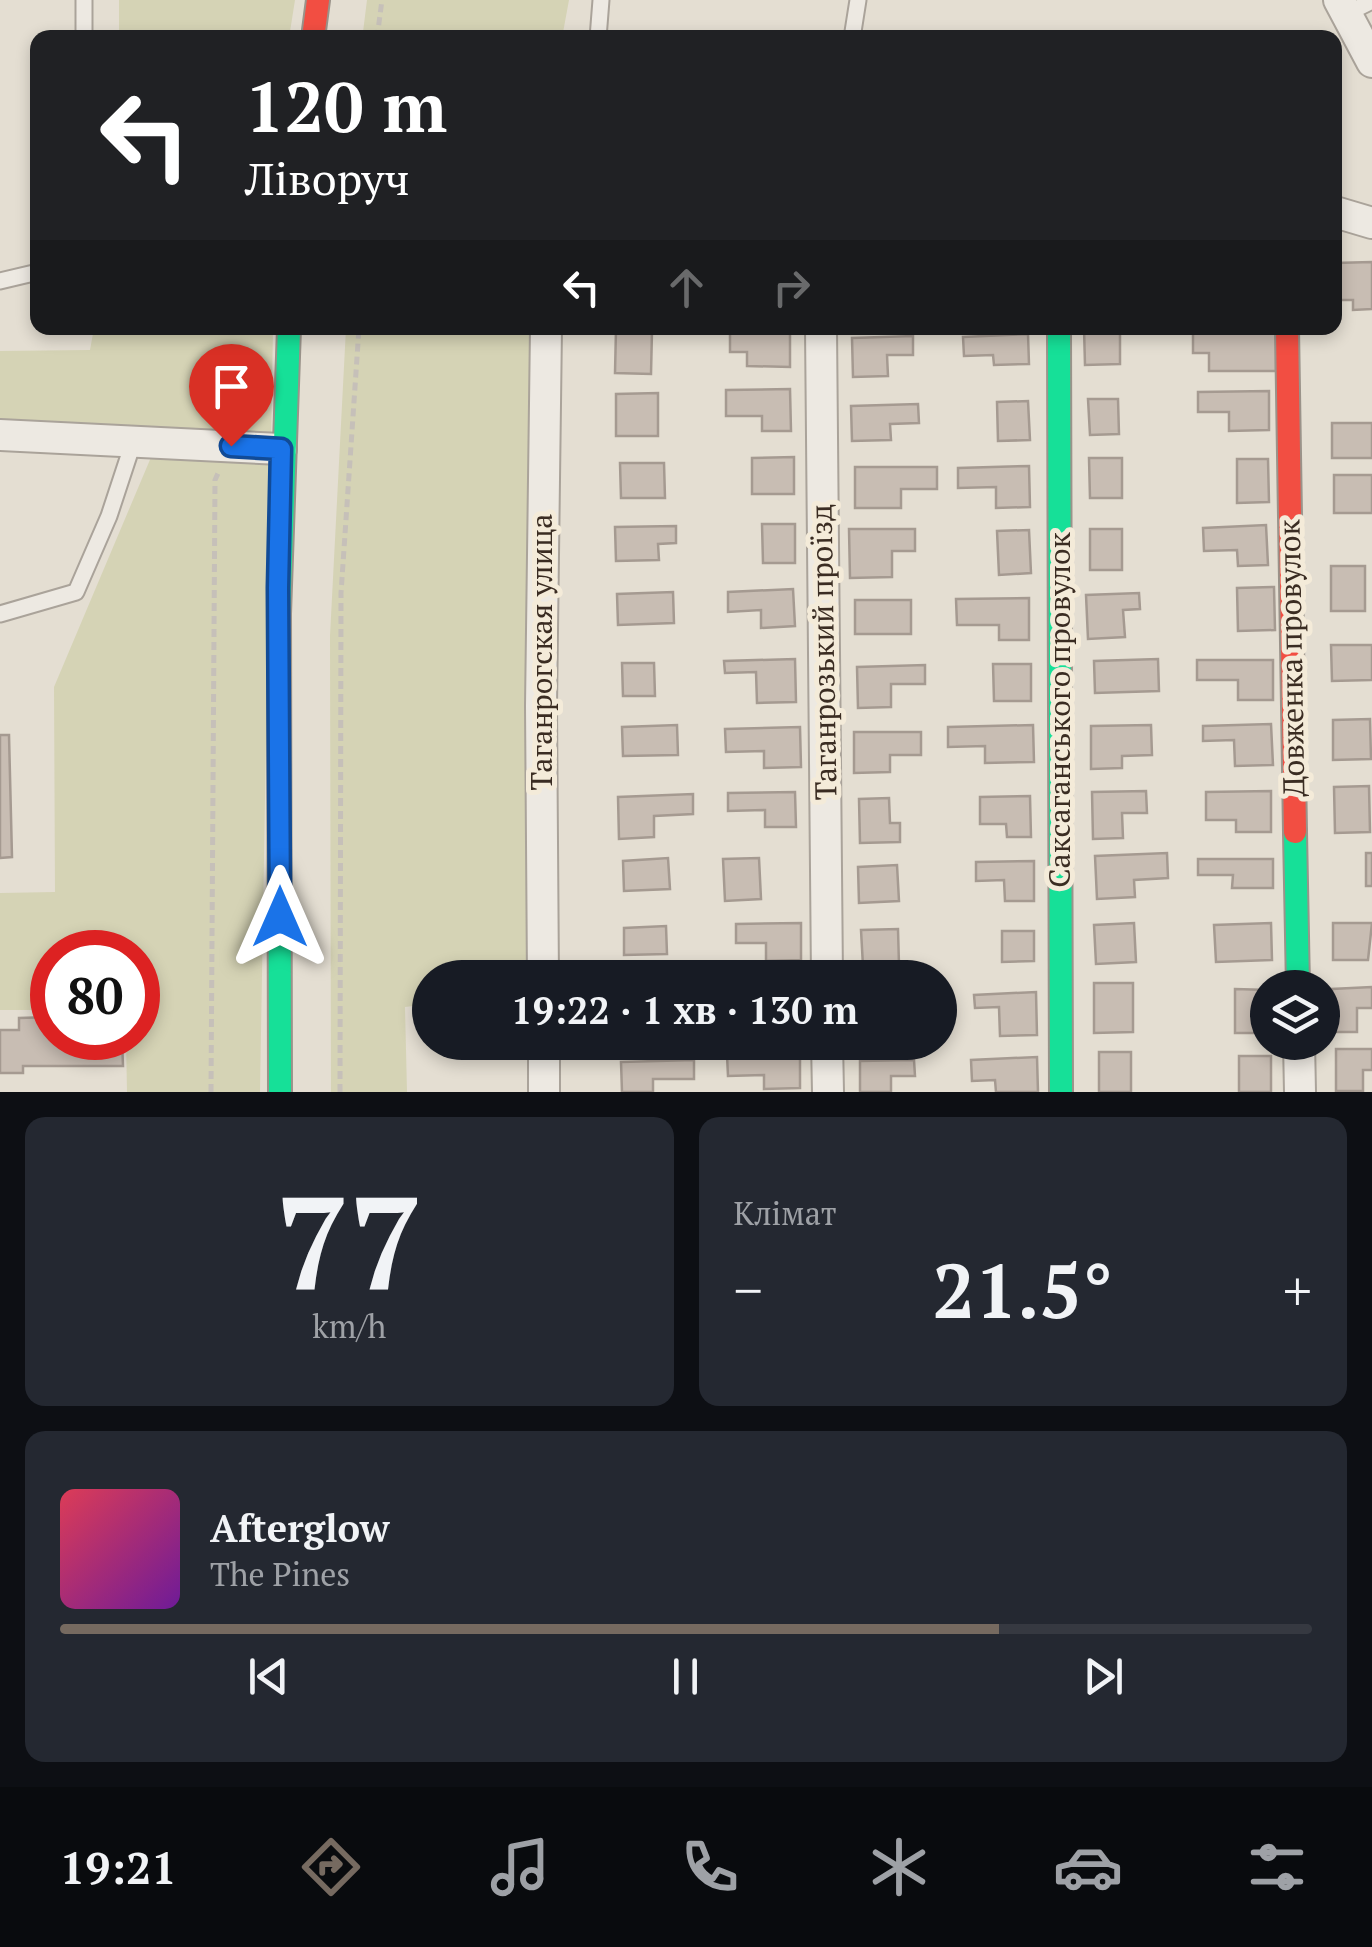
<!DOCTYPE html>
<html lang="uk">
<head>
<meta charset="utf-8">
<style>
  :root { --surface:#171b24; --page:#242831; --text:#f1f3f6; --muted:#9ea1a6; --line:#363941; --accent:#766a60 }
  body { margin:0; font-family:"PT Serif",serif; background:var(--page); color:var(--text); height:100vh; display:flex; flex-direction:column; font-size:38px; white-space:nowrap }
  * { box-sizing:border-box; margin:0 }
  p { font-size:32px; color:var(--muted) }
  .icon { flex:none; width:55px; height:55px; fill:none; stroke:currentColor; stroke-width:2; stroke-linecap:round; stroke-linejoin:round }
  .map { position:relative; height:1092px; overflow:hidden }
  .sheet { display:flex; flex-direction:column; gap:25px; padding:25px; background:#0d0f14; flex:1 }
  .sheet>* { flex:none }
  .guide { position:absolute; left:30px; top:30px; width:1312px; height:305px; border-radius:20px; box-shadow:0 5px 15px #0003; background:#202124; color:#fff; overflow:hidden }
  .fabs { position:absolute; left:1250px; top:970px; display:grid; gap:20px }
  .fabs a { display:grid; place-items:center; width:90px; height:90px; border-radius:50%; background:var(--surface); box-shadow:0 5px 15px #0003; font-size:50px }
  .speed { position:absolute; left:30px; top:930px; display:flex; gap:20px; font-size:50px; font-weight:700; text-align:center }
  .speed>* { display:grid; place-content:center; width:130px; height:130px; border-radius:50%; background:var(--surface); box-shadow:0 5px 15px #0003; line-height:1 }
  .speed .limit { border:15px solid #d22; background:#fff; color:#111 }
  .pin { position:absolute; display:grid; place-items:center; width:85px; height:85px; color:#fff; margin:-102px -42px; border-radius:50% 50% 50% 0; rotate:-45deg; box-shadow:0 0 10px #0007 }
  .pin .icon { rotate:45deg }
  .me { position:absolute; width:110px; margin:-55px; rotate:0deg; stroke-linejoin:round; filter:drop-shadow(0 0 8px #0008) }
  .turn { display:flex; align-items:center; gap:35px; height:210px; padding:0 50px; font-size:45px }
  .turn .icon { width:130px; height:130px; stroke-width:2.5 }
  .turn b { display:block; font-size:70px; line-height:85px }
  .lanes { display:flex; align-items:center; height:95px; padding:0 50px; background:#0003; justify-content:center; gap:50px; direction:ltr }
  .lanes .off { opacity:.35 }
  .big { font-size:75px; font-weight:700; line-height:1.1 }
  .sheet .card { flex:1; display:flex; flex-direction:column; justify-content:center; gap:15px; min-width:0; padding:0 35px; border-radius:20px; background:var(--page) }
  .sheet .dial { align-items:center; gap:0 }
  .dial b { font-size:130px; line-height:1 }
  .song { display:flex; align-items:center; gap:30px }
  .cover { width:120px; height:120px; border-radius:15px; background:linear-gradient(135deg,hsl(350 70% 55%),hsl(280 70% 35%)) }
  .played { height:10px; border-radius:5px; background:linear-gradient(90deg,var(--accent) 75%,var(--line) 75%) }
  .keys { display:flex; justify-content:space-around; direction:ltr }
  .heat { display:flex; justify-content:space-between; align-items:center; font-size:55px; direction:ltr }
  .sheet .tiles { flex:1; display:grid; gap:25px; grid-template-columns:1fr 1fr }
  .card:last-child { grid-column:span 2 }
  .trip { position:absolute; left:412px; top:960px; width:545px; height:100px; border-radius:50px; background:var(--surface); box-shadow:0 5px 15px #0003; font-weight:700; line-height:100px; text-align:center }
  .tabs { display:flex; height:160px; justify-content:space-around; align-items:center; background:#090b0e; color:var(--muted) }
  .tabs .icon { width:70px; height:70px }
  .tabs .on { color:var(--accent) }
  .tabs b { font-size:45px; color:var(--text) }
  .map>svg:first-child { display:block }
  .green { fill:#d5d3b5 }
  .building { fill:#c8bdb3; stroke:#a59a91; stroke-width:2.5 }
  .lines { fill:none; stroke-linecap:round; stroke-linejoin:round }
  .lane-casing { stroke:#aaa39a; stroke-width:19 }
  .street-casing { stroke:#aaa39a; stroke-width:34 }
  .fast-casing { stroke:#9a938a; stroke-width:26 }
  .jam-casing { stroke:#9a938a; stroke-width:26 }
  .path { stroke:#c6c0b9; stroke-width:5; stroke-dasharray:8 5; stroke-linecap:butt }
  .lane { stroke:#ede9e2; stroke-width:15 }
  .street { stroke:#ede9e2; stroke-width:30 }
  .fast { stroke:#16e098; stroke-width:22 }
  .jam { stroke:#f24e42; stroke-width:22 }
  .route-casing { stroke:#114b97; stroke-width:25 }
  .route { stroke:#1a73e8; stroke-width:18 }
  .labels { text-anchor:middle; stroke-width:10; stroke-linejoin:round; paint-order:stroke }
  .street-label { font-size:30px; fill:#3a2c22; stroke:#f4ebd9 }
</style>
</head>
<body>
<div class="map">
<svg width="1372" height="1092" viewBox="0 0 1372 1092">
  <rect width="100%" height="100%" fill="#e4ded2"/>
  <path class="green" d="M 119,0 L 295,0 L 289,38 L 119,37 Z
    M 367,0 L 569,0 L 562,38 L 414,38 L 363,32 Z
    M 94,328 L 273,328 L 260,1092 L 127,1092 L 126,1038 L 138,1038 L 138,952 L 52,952 L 52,1010 L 0,1010 L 0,893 L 55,892 L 54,687 L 160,436 L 0,437 L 0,351 L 90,350 Z
    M 346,328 L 540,328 L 532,977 L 430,978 L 430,1004 L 405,1007 L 407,1092 L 331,1092 L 330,636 Z"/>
  <path class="building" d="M 1372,262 L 1372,309 L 1353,310 L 1353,300 L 1335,300 L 1335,263 Z
    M 1084,328 L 1120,328 L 1120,364 L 1085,365 Z
    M 1193,328 L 1276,328 L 1276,371 L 1209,371 L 1209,353 L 1193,353 Z
    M 616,329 L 652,331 L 651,374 L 615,373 Z
    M 730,331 L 790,332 L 790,367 L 747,366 L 747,352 L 730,352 Z
    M 1028,334 L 1029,364 L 994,365 L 993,355 L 964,356 L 963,337 Z
    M 913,336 L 913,355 L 887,355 L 888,376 L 853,377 L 852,338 Z
    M 790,389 L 791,431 L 762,431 L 762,416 L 726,416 L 726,390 Z
    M 1269,391 L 1269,430 L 1229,431 L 1229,412 L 1198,412 L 1198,392 Z
    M 658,393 L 658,436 L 616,436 L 616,394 Z
    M 1088,399 L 1118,399 L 1119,434 L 1090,435 Z
    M 1028,401 L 1030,440 L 998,441 L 997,402 Z
    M 918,404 L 919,423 L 890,424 L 891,440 L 852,441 L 851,406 Z
    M 1332,423 L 1372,423 L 1372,458 L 1332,458 Z
    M 794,457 L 794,494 L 752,494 L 752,458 Z
    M 1089,458 L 1122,458 L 1122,498 L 1090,498 Z
    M 1237,459 L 1268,459 L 1269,502 L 1237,503 Z
    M 620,463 L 664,463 L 665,498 L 621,498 Z
    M 1029,466 L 1030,507 L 996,508 L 996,487 L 958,488 L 958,468 Z
    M 855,467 L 937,467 L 937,489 L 901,489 L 901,508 L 855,508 Z
    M 1334,475 L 1372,475 L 1372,513 L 1334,513 Z
    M 762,524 L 795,524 L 795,563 L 763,563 Z
    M 1266,525 L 1268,565 L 1238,566 L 1237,550 L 1204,551 L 1203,528 Z
    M 676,526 L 676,543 L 658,544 L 659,560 L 616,561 L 615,527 Z
    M 849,529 L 915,529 L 915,551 L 892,551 L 892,577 L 850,578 Z
    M 1090,529 L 1122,529 L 1122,570 L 1090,570 Z
    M 1029,530 L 1031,573 L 999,575 L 997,531 Z
    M 1331,566 L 1365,566 L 1365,611 L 1331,611 Z
    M 1274,587 L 1275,630 L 1238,631 L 1237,588 Z
    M 793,589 L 795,626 L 761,628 L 761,610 L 728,612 L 728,592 Z
    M 673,592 L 674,623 L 618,625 L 617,594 Z
    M 1139,593 L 1140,609 L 1123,610 L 1125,637 L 1088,639 L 1086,595 Z
    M 1029,598 L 1029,640 L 999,640 L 999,625 L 957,625 L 956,599 Z
    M 855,600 L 911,600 L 911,634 L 855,634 Z
    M 1331,645 L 1372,645 L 1372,680 L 1332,681 Z
    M 795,659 L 796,702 L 757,703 L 756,672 L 725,673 L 724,661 Z
    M 1158,659 L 1159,691 L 1095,693 L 1094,661 Z
    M 1197,660 L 1273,660 L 1273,700 L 1238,700 L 1238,680 L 1197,680 Z
    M 622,663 L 654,663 L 655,696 L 623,696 Z
    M 993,664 L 1031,664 L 1031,701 L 994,701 Z
    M 925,665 L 925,684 L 891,684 L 891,707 L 858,708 L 857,667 Z
    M 1370,719 L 1371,759 L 1333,760 L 1333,720 Z
    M 1271,724 L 1273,765 L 1235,766 L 1234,740 L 1203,741 L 1203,726 Z
    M 677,725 L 678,755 L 623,756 L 622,727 Z
    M 1033,725 L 1034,762 L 985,763 L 985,746 L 948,747 L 948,727 Z
    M 1151,725 L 1152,755 L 1122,756 L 1122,768 L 1091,769 L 1091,726 Z
    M 800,727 L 801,767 L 764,768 L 764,751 L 726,752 L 725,729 Z
    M 854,732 L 921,732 L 921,755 L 890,755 L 890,772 L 854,773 Z
    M 0,735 L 9,735 L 12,857 L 0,858 Z
    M 1369,786 L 1370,832 L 1335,833 L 1334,787 Z
    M 1146,791 L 1147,813 L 1122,813 L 1123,838 L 1093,839 L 1092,792 Z
    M 1271,791 L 1271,832 L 1236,832 L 1236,820 L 1206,820 L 1206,792 Z
    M 795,792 L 796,827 L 765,827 L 765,810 L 728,811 L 728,793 Z
    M 693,794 L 693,814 L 654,816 L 654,837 L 619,839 L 618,797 Z
    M 1030,796 L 1031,837 L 1007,837 L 1006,824 L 980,824 L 980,797 Z
    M 889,798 L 890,823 L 900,823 L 900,842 L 860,843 L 859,799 Z
    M 1167,853 L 1168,878 L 1134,880 L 1135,897 L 1097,899 L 1095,856 Z
    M 1366,853 L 1372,853 L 1372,886 L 1366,886 Z
    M 668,858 L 670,889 L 624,891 L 623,861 Z
    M 759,858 L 761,899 L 725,901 L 723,859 Z
    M 1198,859 L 1273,859 L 1273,888 L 1232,888 L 1233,875 L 1198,875 Z
    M 1034,861 L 1034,901 L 1005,901 L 1004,880 L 976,881 L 976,862 Z
    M 897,865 L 899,901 L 859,903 L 858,867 Z
    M 801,923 L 801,960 L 766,961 L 766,943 L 736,943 L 736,924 Z
    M 1134,923 L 1136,962 L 1096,964 L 1094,925 Z
    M 1271,923 L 1272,960 L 1216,962 L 1214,925 Z
    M 1333,923 L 1372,923 L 1368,960 L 1333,960 Z
    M 666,926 L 667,954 L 624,955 L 624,928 Z
    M 898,929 L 899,965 L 863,966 L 861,930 Z
    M 1002,931 L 1034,931 L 1034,961 L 1002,962 Z
    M 1094,983 L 1133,983 L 1133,1032 L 1094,1033 Z
    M 1372,987 L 1372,1008 L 1357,1008 L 1357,1032 L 1334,1032 L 1332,989 Z
    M 1235,989 L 1268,990 L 1268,1033 L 1235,1033 Z
    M 1036,992 L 1037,1035 L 1000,1036 L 999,1007 L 975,1008 L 974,995 Z
    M 52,1017 L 52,1038 L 122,1038 L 123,1066 L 23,1066 L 23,1073 L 0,1073 L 0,1030 L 19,1030 L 19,1018 Z
    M 1336,1049 L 1372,1049 L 1372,1070 L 1363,1070 L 1363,1091 L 1336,1091 Z
    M 1099,1052 L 1131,1052 L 1131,1092 L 1099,1092 Z
    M 800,1054 L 800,1088 L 764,1089 L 764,1075 L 728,1076 L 727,1055 Z
    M 1239,1056 L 1271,1056 L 1271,1092 L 1239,1092 Z
    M 1037,1057 L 1038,1092 L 996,1092 L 995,1080 L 972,1081 L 971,1060 Z
    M 694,1060 L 694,1079 L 653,1079 L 653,1092 L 622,1092 L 621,1062 Z
    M 914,1060 L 915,1076 L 891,1076 L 891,1092 L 860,1092 L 860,1061 Z"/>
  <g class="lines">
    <defs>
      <path id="lane" d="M 84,0 L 84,38
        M 1346,14 L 1372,1
        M 598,38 L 601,0
        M 852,38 L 858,0
        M 0,281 L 38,272
        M 0,614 L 76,592 L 109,516 L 134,440"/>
      <path id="street" d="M 1339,0 L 1372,62
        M 1335,212 L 1372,223
        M 821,328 L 827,978
        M 0,435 L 281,449
        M 543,978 L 541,706 L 546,328
        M 544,1042 L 544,1092
        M 827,1042 L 828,1092
        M 1299,1042 L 1300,1092"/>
      <path id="fast" d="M 1059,328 L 1061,1092
        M 1295,832 L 1298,988
        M 280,1092 L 279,614 L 289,328"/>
      <path id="jam" d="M 313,38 L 318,0
        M 1287,328 L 1295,832"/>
    </defs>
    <use href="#lane" class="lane-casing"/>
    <use href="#street" class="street-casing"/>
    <use href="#fast" class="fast-casing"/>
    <use href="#jam" class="jam-casing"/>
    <path class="path" d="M 377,38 L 382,0
      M 211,1092 L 215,480 L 219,471
      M 340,1092 L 341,593 L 359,328"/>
    <use href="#lane" class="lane"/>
    <use href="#street" class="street"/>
    <use href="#fast" class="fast"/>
    <use href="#jam" class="jam"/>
  </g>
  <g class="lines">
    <defs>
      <path id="route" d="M 231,446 L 281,449 L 278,588 L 280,917"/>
    </defs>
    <use href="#route" class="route-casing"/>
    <use href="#route" class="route"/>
  </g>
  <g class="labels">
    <g class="street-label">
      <text transform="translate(542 652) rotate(-90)" y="10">Таганрогская улица</text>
      <text transform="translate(824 652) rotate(-91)" y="10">Таганрозький проїзд</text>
      <text transform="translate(1292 658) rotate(-91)" y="10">Довженка провулок</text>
      <text transform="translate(1060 710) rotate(-90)" y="10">Саксаганського провулок</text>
    </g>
  </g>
</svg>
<div class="fabs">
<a><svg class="icon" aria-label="layers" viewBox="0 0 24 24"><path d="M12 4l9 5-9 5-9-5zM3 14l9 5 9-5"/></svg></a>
</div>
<div class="speed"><div class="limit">80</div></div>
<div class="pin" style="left:231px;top:446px;background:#d93025"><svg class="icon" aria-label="arrive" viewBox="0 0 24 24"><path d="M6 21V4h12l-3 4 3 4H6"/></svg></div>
<svg class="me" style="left:280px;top:917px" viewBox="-20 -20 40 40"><path d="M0-17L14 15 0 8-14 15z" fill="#1a73e8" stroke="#fff" stroke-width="4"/></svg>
<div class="trip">19:22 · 1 хв · 130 m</div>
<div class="guide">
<div class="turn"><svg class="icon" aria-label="left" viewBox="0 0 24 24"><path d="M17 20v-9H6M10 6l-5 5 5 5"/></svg><div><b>120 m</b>Ліворуч</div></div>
<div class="lanes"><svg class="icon" aria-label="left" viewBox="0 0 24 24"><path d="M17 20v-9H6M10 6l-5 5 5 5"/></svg><svg class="icon off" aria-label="ahead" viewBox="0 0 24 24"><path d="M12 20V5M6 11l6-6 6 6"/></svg><svg class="icon off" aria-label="right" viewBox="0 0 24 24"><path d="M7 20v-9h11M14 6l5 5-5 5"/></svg></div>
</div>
</div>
<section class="sheet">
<div class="tiles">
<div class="card dial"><b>77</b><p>km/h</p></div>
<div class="card"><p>Клімат</p>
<div class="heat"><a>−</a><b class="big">21.5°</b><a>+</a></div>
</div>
<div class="card">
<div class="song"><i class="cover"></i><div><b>Afterglow</b><p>The Pines</p></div></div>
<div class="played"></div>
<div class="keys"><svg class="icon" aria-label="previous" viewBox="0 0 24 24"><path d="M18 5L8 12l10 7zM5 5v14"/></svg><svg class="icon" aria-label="pause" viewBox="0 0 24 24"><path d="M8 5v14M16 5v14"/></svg><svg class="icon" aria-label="next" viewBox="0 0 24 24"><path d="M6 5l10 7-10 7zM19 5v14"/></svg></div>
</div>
</div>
</section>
<nav class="tabs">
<b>19:21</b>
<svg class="icon on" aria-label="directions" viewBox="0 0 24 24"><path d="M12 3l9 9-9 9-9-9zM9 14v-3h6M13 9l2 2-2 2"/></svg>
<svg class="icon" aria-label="music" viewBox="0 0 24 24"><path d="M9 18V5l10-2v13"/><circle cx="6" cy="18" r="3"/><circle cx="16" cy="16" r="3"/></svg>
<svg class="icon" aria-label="phone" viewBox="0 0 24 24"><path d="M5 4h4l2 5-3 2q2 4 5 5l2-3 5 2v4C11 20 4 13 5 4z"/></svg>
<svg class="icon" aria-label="climate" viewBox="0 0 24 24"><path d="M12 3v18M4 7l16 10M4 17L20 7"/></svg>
<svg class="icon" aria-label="car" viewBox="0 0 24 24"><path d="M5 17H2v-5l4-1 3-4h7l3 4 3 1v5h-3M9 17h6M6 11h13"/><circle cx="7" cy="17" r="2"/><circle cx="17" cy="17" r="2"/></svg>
<svg class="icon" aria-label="filters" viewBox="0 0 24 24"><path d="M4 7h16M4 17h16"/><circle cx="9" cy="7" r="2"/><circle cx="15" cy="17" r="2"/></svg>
</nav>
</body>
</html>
